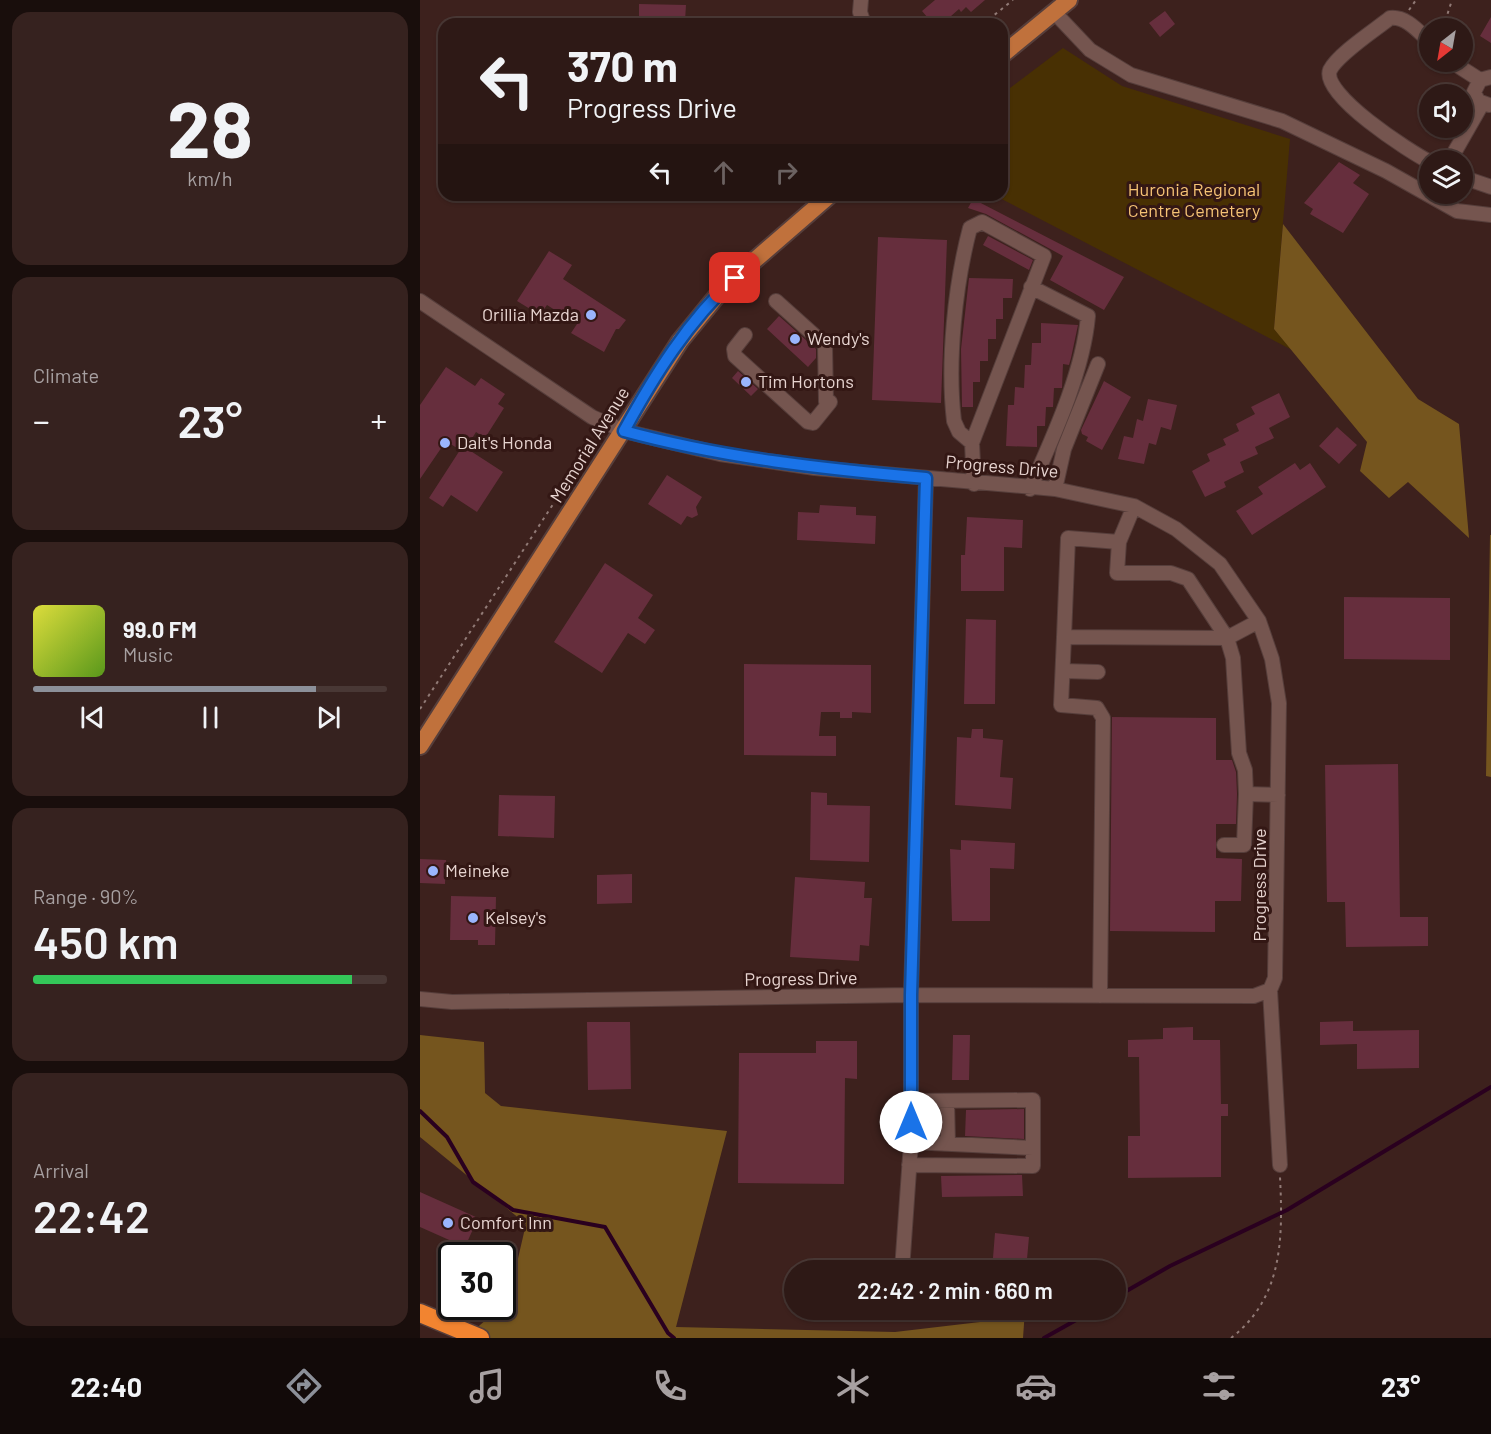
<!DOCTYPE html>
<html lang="en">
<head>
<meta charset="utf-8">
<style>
  :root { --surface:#2e1916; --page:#36221f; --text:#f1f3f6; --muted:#a7a0a1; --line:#493835; --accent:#8c9099 }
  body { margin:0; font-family:Barlow,sans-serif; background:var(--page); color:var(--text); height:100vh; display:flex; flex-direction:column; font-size:22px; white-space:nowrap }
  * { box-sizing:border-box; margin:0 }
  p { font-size:20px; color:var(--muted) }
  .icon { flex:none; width:33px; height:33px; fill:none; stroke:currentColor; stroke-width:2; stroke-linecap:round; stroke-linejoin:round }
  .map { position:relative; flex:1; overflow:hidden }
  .drawer { display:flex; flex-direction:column; gap:12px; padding:12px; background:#190e0c; width:420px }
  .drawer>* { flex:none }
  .top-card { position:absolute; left:18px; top:18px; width:570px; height:183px; border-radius:18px; box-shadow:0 2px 4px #0004,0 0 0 2px var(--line); background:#2e1916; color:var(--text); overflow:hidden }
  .needle { width:39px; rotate:211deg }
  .controls { position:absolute; left:999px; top:18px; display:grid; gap:12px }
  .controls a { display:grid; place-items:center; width:54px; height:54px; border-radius:50%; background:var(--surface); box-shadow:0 2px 4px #0004,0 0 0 2px var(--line); font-size:30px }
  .speed { position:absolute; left:18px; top:1242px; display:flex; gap:12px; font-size:30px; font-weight:700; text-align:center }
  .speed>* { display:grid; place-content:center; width:78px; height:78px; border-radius:50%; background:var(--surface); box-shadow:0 2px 4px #0004,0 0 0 2px var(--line); line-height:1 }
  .speed .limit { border:3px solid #111; border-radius:9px; background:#fff; color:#111 }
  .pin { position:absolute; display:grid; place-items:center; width:51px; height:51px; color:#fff; margin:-26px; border-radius:12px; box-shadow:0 3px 9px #0006 }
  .me { position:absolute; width:66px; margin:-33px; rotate:0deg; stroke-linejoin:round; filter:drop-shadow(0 0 4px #0008) }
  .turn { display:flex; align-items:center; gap:21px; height:126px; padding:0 30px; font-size:27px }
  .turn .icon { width:78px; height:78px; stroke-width:2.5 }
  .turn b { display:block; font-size:42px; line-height:51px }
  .lanes { display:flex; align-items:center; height:57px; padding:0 30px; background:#0003; justify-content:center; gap:30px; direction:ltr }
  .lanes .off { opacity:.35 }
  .big { font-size:45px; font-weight:600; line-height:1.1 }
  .drawer .tile { flex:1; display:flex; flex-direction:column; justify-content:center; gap:9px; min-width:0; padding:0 21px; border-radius:18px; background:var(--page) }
  .drawer .dial { align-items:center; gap:0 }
  .dial b { font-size:78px; line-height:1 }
  .song { display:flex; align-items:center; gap:18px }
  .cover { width:72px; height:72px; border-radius:9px; background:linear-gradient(135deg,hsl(60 70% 55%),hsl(90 70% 35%)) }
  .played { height:6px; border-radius:3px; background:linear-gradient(90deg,var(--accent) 80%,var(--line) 80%) }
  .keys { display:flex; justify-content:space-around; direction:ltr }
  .heat { display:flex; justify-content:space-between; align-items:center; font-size:33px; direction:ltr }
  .charge { height:9px; border-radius:4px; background:linear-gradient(90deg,#34c759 90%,var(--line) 0) }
  .trip { position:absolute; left:364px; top:1260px; width:342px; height:60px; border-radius:30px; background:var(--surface); box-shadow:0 2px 4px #0004,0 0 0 2px var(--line); font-weight:600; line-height:60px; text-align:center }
  .menu { display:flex; height:96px; justify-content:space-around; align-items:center; background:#120a09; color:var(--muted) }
  .menu .icon { width:42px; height:42px }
  .menu .on { color:var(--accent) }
  .menu b { font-size:27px; color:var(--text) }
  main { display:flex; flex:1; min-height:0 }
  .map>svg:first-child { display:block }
  .green { fill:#483003 }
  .forest { fill:#75551e }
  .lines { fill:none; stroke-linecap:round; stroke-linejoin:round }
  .stream { stroke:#2a001f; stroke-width:4 }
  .building { fill:#662e3d }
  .minor-casing { stroke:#563e3b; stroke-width:16 }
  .major-casing { stroke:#563e3b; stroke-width:20 }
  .highway-casing { stroke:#563e3b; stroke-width:21 }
  .path { stroke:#917a76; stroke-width:2; stroke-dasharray:3 4.5; stroke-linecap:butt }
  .minor { stroke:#75554f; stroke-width:14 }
  .major { stroke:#c0713c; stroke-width:16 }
  .highway { stroke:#f28430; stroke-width:18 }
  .route-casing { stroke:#114b97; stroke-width:15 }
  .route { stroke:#1a73e8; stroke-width:10 }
  .poi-dot { fill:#9ab5fd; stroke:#331714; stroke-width:2 }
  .labels { text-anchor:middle; stroke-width:6; stroke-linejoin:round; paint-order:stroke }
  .park-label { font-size:18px; fill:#f6c375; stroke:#331714 }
  .poi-label { font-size:18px; fill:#e7d4d0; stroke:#331714; text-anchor:start }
  .street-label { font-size:18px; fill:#e7d4d0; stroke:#331714 }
</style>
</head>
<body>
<main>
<section class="drawer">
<div class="tile dial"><b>28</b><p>km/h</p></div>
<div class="tile"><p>Climate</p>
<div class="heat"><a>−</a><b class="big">23°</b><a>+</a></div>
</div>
<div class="tile">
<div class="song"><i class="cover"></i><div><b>99.0 FM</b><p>Music</p></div></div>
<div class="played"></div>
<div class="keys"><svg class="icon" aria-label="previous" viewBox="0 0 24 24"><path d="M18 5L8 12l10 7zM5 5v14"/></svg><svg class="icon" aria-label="pause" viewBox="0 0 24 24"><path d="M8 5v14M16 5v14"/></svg><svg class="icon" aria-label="next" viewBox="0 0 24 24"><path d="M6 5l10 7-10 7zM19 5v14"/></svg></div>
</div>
<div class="tile"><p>Range · 90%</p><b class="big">450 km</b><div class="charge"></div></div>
<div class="tile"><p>Arrival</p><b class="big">22:42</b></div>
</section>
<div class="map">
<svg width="1071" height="1338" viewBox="0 0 1071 1338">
  <rect width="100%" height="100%" fill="#3d211d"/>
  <path class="green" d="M 643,48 L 702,86 L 870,139 L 854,329 L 872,350 L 574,195 L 582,195 L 582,94 Z"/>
  <path class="forest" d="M 863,224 L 998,399 L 1039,424 L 1049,538 L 988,482 L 969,498 L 940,471 L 947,442 L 854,329 Z
    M 1070,535 L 1071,535 L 1071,777 L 1066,776 Z
    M 0,1035 L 64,1042 L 65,1093 L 81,1106 L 307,1131 L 256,1327 L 475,1332 L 577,1320 L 593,1310 L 605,1310 L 603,1338 L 45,1338 L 82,1306 L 89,1297 L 106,1224 L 0,1137 Z"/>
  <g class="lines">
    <path class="stream" d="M 0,1111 L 27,1137 L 53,1182 L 93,1210 L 185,1227 L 248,1333 L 254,1338
      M 696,1297 L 750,1266 L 867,1210 L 1071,1087
      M 624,1338 L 674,1310"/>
  </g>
  <path class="building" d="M 515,0 L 565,0 L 551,12 L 546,7 L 541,12 L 539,9 L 522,24 L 513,24 L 502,11 Z
    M 219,4 L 266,5 L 265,21 L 219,19 Z
    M 745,11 L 755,24 L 740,37 L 729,23 Z
    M 1071,17 L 1071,43 L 1060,36 Z
    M 919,162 L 940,175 L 933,183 L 949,194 L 923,233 L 890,214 L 893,209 L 884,203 Z
    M 553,199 L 704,277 L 684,310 L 630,280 L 643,256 L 566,214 L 548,208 Z
    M 568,236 L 613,260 L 609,270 L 563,245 Z
    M 458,237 L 527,240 L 521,403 L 452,400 Z
    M 129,251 L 152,265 L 143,279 L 206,320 L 199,329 L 196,329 L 184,352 L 151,333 L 157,324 L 127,305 L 120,315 L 97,301 Z
    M 549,278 L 593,279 L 592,298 L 583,298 L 583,319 L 576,319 L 576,339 L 568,339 L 568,361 L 560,361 L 560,382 L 553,382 L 553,407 L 542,407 L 541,349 Z
    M 359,316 L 396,349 L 396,358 L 388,367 L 347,329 Z
    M 621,323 L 658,325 L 651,358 L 649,365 L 643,364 L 642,388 L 634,388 L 633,407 L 626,407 L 625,426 L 617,426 L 617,447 L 586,446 L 588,405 L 594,405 L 595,387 L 604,388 L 605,365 L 611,365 L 612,343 L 621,343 Z
    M 26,367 L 55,386 L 61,378 L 85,394 L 78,404 L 84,408 L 65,438 L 56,432 L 46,448 L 83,472 L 57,512 L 31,495 L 23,507 L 9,498 L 40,450 L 26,441 L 0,479 L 0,405 Z
    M 318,371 L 338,389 L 331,396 L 312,378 Z
    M 684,381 L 711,397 L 682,450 L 666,441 L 668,437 L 662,434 L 661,430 Z
    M 859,393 L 870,417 L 849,428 L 854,438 L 835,447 L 838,454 L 820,462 L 824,472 L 804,482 L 806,487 L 785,497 L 772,471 L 790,461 L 787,454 L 806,445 L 803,439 L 819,431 L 816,424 L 835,414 L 831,407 Z
    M 728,399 L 757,405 L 751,430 L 741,427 L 736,445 L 729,443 L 724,464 L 698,459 L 704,436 L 713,438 L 717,419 L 723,421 Z
    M 917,427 L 937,445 L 919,464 L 899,446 Z
    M 875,463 L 880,470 L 890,463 L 906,487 L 832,535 L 816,511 L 843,494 L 838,487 Z
    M 247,475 L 282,497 L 276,507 L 278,515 L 272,518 L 267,516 L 261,525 L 228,504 Z
    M 400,505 L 436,507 L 436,515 L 456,516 L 455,544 L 377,540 L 378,512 L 399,513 Z
    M 547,517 L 603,520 L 602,548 L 584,547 L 584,591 L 541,591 L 541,555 L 545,555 Z
    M 185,563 L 233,595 L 218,618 L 235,630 L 225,644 L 208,633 L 182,673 L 134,642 Z
    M 924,597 L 1030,598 L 1030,660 L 924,659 Z
    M 546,619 L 576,620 L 575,704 L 544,704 Z
    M 324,664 L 451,665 L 451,713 L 432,712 L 432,718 L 420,718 L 420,712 L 401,712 L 399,736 L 416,736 L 416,756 L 324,755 Z
    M 692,717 L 796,718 L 796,760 L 812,760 L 816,772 L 817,794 L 816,824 L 796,824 L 796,858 L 822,859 L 821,901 L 795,901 L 795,932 L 690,931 Z
    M 552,729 L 563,729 L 563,738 L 583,740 L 580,777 L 593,778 L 591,809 L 535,805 L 537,737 L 551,738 Z
    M 978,764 L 980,917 L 1008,917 L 1008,946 L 926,947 L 925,902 L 907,902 L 905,765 Z
    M 391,792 L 407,793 L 407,805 L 450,806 L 449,862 L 390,860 Z
    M 79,795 L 135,796 L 134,838 L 78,836 Z
    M 541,840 L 595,843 L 594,869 L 570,868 L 570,921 L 532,921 L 530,849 L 541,850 Z
    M 0,859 L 26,860 L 25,884 L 0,883 Z
    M 212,874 L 212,903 L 177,904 L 177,875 Z
    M 375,877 L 445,882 L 444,898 L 452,898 L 449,946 L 440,945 L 439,961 L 370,957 Z
    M 31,896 L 76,897 L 75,945 L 58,945 L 58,940 L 30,940 Z
    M 933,1021 L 933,1031 L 999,1030 L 999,1068 L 937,1069 L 937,1044 L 900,1045 L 900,1022 Z
    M 167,1022 L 210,1022 L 211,1089 L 168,1090 Z
    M 773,1027 L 773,1040 L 800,1040 L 801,1104 L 808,1104 L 808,1116 L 801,1116 L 801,1177 L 708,1178 L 708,1136 L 720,1136 L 719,1057 L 708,1057 L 708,1040 L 743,1039 L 743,1028 Z
    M 533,1035 L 550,1035 L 549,1080 L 532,1080 Z
    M 396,1041 L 437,1041 L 437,1079 L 425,1078 L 424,1184 L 318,1183 L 319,1053 L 396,1053 Z
    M 604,1109 L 604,1139 L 545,1136 L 546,1110 Z
    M 602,1175 L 603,1196 L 522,1197 L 521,1176 Z
    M 0,1192 L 58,1218 L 45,1247 L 0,1227 Z
    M 575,1233 L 609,1237 L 606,1270 L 572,1270 Z
    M 538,1261 L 568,1264 L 568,1270 L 537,1270 Z"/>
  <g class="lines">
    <defs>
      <path id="minor" d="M 441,0 L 440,12 L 444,24
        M 634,12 L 670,50 L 711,75 L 862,121 L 966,171 L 1037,211 L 1071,215
        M 1010,42 C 998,31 986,16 970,18 C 955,30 918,54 910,70 C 900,94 990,152 1010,162
        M 1032,62 L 1060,80
        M 1069,105 L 1058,101 L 1054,92 L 1060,80 L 1071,77
        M 1030,160 L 1062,104
        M 1042,177 L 1071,187
        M 0,301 L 172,417 L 204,431 L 300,454 L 395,468 L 635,489 L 714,506 L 756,529 L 800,564 L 839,621 L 852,659 L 859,703 L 855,978 L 850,990 L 834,996 L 491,995 L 32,1002 L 0,999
        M 356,301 L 405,345 L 406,402
        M 325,335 L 314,349 L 315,356 L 388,422 L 393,423 L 410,402
        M 552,443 L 539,432 L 534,421 C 527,362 535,285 550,228 L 562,222 L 624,256 L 552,443 L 554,484
        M 610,489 C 633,437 663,373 668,316 L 611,287
        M 635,489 L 644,449 L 678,364
        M 699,542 L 714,506
        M 839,621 L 807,638 L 768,579 L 751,573 L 697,573 L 699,542 L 648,538 L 644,637 L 807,638 L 813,658 L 819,753 L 825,770 L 826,794 L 858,795
        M 644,637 L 641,705 L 677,708 L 683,718 L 680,996
        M 643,671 L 678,672
        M 804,845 L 824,845 L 826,794
        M 850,990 L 860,1165
        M 527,1101 L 528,1144
        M 491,1142 L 613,1148
        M 489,1165 L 613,1166 L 613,1100 L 491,1101
        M 482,1270 L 491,1142 L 491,995 L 506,478"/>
      <path id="major" d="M 582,55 L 649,0
        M 0,746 L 260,341 L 305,286 L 410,195"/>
      <path id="highway" d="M 0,1313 L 60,1338"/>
    </defs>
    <use href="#minor" class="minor-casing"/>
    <use href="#major" class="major-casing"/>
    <use href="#highway" class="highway-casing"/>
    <path class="path" d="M 989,10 L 996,0
      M 563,24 L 593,0
      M 1023,28 L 1032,0
      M 0,709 L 178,435
      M 811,1338 C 863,1298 863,1238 860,1177"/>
    <use href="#minor" class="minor"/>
    <use href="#major" class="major"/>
    <use href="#highway" class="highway"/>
  </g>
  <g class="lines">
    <defs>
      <path id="route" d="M 315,278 C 268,321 234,376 204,431 C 303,458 404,469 506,478 L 491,995 L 491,1122"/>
    </defs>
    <use href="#route" class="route-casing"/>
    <use href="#route" class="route"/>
  </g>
  <g class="poi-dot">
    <circle cx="171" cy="315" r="6"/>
    <circle cx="375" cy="339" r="6"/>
    <circle cx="326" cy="382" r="6"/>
    <circle cx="25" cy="443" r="6"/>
    <circle cx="13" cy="871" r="6"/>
    <circle cx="53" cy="918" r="6"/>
    <circle cx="28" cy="1223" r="6"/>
  </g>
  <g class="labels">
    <g class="park-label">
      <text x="774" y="196">Huronia Regional<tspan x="774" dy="21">Centre Cemetery</tspan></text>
    </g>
    <g class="poi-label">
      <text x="159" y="321" text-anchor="end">Orillia Mazda</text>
      <text x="387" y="345">Wendy's</text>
      <text x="338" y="388">Tim Hortons</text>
      <text x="37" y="449">Dalt's Honda</text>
      <text x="25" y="877">Meineke</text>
      <text x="65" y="924">Kelsey's</text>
      <text x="40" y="1229">Comfort Inn</text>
    </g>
    <g class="street-label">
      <text transform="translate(170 445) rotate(-58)" y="6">Memorial Avenue</text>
      <text transform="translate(582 467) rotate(5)" y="6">Progress Drive</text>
      <text transform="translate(840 885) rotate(-90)" y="6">Progress Drive</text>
      <text transform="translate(381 979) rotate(-1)" y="6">Progress Drive</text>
    </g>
  </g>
</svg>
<div class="controls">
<a><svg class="needle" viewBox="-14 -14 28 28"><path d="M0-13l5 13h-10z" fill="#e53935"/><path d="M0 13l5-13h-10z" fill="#a7a0a1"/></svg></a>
<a><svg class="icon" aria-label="sound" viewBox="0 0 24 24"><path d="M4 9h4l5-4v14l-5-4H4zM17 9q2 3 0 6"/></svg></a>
<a><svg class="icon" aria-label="layers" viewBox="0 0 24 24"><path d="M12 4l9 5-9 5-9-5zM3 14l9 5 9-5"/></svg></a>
</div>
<div class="speed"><div class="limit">30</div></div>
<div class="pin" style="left:315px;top:278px;background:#d93025"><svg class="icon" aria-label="arrive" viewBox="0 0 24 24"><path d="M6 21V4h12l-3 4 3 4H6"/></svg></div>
<svg class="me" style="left:491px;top:1122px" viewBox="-20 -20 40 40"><circle r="19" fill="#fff"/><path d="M0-13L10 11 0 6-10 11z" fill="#1a73e8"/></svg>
<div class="trip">22:42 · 2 min · 660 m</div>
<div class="top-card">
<div class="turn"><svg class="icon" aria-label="left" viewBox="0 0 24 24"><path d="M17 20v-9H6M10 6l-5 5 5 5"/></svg><div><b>370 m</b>Progress Drive</div></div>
<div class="lanes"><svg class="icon" aria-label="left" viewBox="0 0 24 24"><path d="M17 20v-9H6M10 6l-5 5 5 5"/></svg><svg class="icon off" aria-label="ahead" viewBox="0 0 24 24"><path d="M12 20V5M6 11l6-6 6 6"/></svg><svg class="icon off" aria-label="right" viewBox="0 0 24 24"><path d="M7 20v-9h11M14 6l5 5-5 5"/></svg></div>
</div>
</div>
</main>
<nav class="menu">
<b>22:40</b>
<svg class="icon on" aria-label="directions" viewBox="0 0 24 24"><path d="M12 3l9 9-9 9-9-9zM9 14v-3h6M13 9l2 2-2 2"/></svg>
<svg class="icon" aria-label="music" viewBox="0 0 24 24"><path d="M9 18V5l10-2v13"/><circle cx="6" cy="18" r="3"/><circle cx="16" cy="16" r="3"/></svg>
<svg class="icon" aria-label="phone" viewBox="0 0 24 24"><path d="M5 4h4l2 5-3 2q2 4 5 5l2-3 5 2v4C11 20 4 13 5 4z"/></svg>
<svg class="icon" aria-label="climate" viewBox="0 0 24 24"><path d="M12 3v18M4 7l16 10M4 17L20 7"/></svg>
<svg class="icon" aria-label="car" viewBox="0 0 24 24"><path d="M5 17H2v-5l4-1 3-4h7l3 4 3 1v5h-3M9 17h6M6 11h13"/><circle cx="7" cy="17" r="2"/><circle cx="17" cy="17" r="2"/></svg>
<svg class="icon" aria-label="filters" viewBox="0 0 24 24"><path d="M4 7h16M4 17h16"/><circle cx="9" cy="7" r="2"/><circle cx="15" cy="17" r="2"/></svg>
<b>23°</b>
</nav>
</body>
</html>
